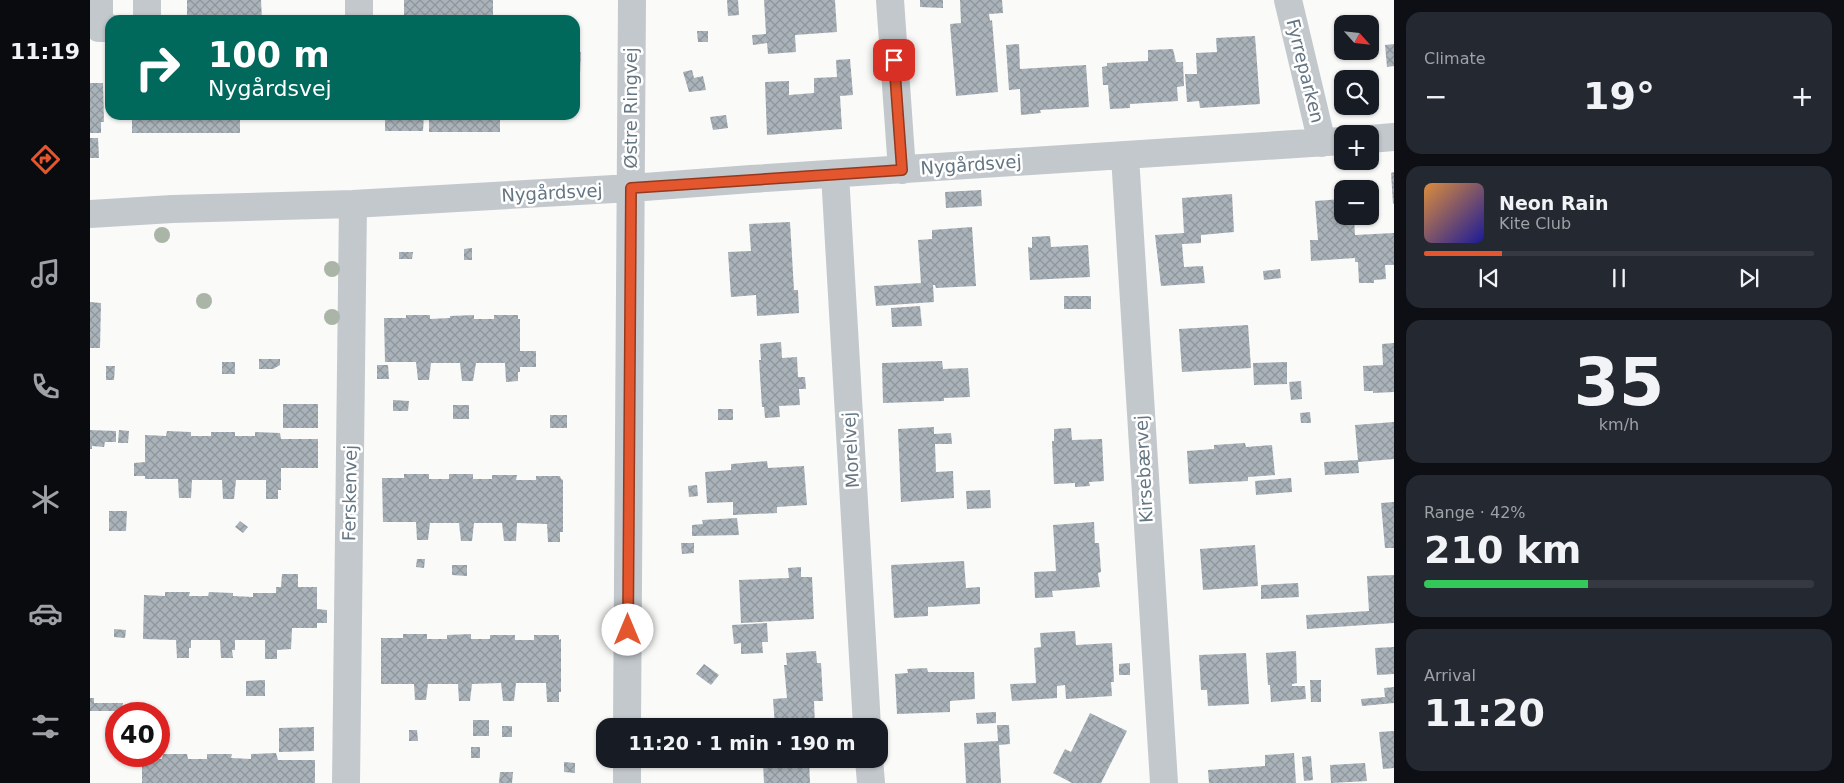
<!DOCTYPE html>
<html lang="en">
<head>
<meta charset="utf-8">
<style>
  :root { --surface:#171b24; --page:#242831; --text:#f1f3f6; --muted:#9ea1a6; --line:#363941; --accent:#e4572e }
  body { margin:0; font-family:"DejaVu Sans",sans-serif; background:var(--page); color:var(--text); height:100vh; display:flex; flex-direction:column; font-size:19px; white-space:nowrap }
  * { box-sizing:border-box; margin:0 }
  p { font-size:16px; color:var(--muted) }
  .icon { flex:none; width:28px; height:28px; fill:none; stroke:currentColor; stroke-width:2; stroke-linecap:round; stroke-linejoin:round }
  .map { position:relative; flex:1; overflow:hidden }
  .sheet { display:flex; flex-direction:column; gap:12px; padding:12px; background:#0d0f14; width:450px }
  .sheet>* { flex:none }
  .hud { position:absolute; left:15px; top:15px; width:475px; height:105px; border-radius:15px; box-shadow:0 1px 4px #0004; background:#00695c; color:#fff; overflow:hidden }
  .needle { width:32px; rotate:117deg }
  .controls { position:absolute; left:1244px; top:15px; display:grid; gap:10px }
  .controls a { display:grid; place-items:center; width:45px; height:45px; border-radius:10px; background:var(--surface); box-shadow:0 1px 4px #0004; font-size:25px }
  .speed { position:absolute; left:15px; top:702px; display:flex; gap:10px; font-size:25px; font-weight:700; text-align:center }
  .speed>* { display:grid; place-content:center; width:65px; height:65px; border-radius:50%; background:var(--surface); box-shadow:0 1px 4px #0004; line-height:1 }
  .speed .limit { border:8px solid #d22; background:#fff; color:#111 }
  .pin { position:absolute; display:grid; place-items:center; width:42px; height:42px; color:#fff; margin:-21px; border-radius:10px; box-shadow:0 2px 8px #0006 }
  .me { position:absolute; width:55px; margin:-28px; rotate:0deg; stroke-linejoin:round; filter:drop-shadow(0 0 4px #0008) }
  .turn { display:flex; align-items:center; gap:18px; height:105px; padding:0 20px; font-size:22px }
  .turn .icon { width:65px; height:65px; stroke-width:2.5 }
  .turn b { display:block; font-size:35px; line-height:42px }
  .big { font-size:38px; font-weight:600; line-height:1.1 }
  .sheet .widget { flex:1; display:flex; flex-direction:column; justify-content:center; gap:8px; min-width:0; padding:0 18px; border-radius:15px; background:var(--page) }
  .sheet .dial { align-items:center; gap:0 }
  .dial b { font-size:65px; line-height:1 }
  .song { display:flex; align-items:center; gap:15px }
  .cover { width:60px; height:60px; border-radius:8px; background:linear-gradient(135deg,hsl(30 70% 55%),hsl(240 70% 35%)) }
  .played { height:5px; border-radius:2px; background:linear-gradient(90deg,var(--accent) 20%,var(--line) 20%) }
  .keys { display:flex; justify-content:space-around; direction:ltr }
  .heat { display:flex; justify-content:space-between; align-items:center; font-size:28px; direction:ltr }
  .charge { height:8px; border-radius:4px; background:linear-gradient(90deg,#34c759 42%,var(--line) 0) }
  .trip { position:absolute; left:506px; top:718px; width:292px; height:50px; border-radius:15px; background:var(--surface); box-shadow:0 1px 4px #0004; font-weight:600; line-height:50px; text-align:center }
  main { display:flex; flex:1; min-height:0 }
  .dock { display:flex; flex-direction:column; width:90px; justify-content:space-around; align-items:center; background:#090b0e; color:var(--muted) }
  .dock .icon { width:35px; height:35px }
  .dock .active { color:var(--accent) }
  .dock b { font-size:22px; color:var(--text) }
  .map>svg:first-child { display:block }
  .building { fill:url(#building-cross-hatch) }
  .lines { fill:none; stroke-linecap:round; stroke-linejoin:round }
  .minor { stroke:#c3c8cc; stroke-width:28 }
  .tree { fill:#aab4a7 }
  .route-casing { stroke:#94391e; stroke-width:12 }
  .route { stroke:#e4572e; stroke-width:9 }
  .labels { text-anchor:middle; stroke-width:5; stroke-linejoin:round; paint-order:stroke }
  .street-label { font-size:18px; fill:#657683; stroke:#fff }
</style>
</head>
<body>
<main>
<nav class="dock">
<b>11:19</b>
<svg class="icon active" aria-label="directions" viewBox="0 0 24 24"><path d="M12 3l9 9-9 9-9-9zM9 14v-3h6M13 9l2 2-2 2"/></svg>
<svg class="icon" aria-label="music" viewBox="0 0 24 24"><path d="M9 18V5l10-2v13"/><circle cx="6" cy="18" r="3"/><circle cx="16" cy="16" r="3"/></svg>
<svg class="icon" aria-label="phone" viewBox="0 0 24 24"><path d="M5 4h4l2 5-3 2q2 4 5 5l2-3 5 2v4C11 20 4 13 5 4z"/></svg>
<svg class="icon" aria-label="climate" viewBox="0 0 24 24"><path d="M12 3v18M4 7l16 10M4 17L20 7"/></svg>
<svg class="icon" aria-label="car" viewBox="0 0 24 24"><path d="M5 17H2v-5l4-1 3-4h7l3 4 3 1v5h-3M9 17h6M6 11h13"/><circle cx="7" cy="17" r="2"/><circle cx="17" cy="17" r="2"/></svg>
<svg class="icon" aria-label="filters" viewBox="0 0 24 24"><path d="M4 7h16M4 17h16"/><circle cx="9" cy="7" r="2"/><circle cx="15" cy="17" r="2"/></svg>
</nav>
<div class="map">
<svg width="1304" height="783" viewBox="0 0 1304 783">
  <defs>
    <pattern id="building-cross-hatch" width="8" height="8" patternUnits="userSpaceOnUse" patternTransform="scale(1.25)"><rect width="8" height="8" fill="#aab3b9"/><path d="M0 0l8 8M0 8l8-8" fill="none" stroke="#8e969c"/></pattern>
  </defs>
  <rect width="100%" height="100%" fill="#fafaf8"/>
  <path class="building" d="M 97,0 L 171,0 L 172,20 L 97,20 Z
    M 314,0 L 403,0 L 403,20 L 314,20 Z
    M 637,0 L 648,0 L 649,15 L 638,16 Z
    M 674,0 L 745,0 L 747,32 L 705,35 L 706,52 L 678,54 L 677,43 L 663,45 L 662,35 L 676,34 Z
    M 830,0 L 853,0 L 853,8 L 830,7 Z
    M 870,0 L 912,0 L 913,13 L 899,14 L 900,21 L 902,20 L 908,92 L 866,96 L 860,24 L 871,23 Z
    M 607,31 L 618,31 L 618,42 L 608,42 Z
    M 1165,36 L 1170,104 L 1110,108 L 1109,101 L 1097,102 L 1095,74 L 1107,74 L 1106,53 L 1127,52 L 1126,38 Z
    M 929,44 L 930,69 L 996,65 L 999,107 L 950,110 L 951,113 L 931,115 L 930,89 L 919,90 L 916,45 Z
    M 1304,44 L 1304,66 L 1297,67 L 1295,45 Z
    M 1083,49 L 1086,62 L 1093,62 L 1094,86 L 1087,87 L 1088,101 L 1040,104 L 1040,108 L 1020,109 L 1018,85 L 1013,85 L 1012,67 L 1017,66 L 1017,63 L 1058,61 L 1058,50 Z
    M 485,52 L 491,52 L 490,74 L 485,74 Z
    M 760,59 L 763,95 L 750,96 L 752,129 L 677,135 L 675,82 L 699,81 L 699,95 L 724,93 L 724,78 L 747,77 L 746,60 Z
    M 602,70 L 604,78 L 613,76 L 616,90 L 599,92 L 593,72 Z
    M 0,83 L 13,83 L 14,122 L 11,122 L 11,133 L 0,133 Z
    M 42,115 L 150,115 L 150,133 L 42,133 Z
    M 295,115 L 334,115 L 333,131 L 295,131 Z
    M 339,115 L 410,115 L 410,132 L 339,132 Z
    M 636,115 L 638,128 L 623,130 L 620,117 Z
    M 0,138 L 8,138 L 9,158 L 0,158 Z
    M 1304,172 L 1304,203 L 1303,204 L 1301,173 Z
    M 891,190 L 892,206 L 856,208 L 855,192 Z
    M 1142,194 L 1144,232 L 1111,235 L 1111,243 L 1092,244 L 1094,267 L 1113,266 L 1115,283 L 1071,286 L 1065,235 L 1094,233 L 1092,198 Z
    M 1252,199 L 1252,216 L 1264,216 L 1265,235 L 1304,233 L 1304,265 L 1295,265 L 1296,279 L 1284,280 L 1284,283 L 1269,283 L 1268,262 L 1265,262 L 1265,258 L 1221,261 L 1220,240 L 1228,240 L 1225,201 Z
    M 700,222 L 704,290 L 708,290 L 709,313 L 667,316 L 666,295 L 641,297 L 638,252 L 661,251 L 659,224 Z
    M 882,227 L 886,286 L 846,288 L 845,285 L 843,285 L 844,302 L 786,306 L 784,286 L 831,283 L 828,240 L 842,239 L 842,230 Z
    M 960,236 L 961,247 L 998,245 L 1000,277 L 940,280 L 938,247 L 942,248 L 942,237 Z
    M 382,248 L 382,260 L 374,260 L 374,249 Z
    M 309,252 L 323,252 L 322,259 L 309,259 Z
    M 1190,269 L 1191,278 L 1174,280 L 1173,271 Z
    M 974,296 L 1001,296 L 1001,309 L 974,309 Z
    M 0,302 L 11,303 L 10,348 L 0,348 Z
    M 830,306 L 832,326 L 802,327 L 801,308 Z
    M 316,315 L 340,315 L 340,319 L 360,318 L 360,316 L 384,315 L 384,319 L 404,319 L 404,315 L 428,315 L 428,319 L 430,319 L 430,351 L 446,351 L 446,367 L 430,367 L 430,372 L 428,372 L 428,381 L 416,382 L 415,363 L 386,363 L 383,381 L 372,381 L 370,363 L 341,363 L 339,380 L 328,380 L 326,362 L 295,362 L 294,318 L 316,318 Z
    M 1158,325 L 1161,368 L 1092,372 L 1089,329 Z
    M 691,342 L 692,358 L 707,357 L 708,377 L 715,377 L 716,389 L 709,389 L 710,405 L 689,406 L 690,417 L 675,418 L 674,407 L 672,407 L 669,360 L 671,360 L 670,344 Z
    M 1304,343 L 1304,392 L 1283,393 L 1283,391 L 1274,391 L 1273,366 L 1293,365 L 1292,344 Z
    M 169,359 L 190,359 L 190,365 L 183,369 L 169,369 Z
    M 852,361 L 853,369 L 878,368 L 880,397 L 854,398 L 854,401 L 793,403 L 792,363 Z
    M 132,362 L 145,362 L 145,374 L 132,374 Z
    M 1197,362 L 1197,384 L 1164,385 L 1163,363 Z
    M 287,365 L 298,365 L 299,379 L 287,379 Z
    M 16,366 L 25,366 L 24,380 L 16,380 Z
    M 1211,381 L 1212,399 L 1201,400 L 1199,382 Z
    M 303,400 L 319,401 L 318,411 L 303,411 Z
    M 193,404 L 228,404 L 228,428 L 193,428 Z
    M 363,405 L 379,405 L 379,419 L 363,419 Z
    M 628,409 L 643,409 L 643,420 L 628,420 Z
    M 1220,412 L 1221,423 L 1211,423 L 1210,413 Z
    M 460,415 L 477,415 L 477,428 L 460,428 Z
    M 1304,422 L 1304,459 L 1268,462 L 1269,473 L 1235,475 L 1234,462 L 1268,460 L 1265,425 Z
    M 844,427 L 844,434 L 861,433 L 862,444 L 845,444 L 846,472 L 863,471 L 864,498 L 811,502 L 808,429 Z
    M 981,428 L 982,440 L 1012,439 L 1014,481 L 999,482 L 1000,486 L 985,487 L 985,483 L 964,484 L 962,441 L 964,441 L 964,429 Z
    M 0,430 L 26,431 L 26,442 L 15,442 L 14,447 L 2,446 L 2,449 L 0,449 Z
    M 29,430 L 39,431 L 38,443 L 28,443 Z
    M 77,431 L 101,432 L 101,436 L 121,436 L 121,432 L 145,432 L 145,436 L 165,436 L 165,432 L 190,433 L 191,439 L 228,439 L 228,468 L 191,468 L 191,490 L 188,490 L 188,499 L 176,499 L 176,480 L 146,480 L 144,499 L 133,499 L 132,480 L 102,480 L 101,498 L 89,498 L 88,479 L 55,479 L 55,476 L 44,476 L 44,463 L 55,462 L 55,435 L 76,436 Z
    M 1155,443 L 1156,447 L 1182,445 L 1185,475 L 1158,477 L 1158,481 L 1099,484 L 1097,451 L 1124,449 L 1124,445 Z
    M 677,461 L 678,468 L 714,466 L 717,505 L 687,507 L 687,513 L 643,515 L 643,502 L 617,503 L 615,472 L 641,470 L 641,464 Z
    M 314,474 L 339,474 L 339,479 L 359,479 L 359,474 L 383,474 L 383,479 L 402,479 L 402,475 L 427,475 L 426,480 L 446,480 L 446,476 L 470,476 L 471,479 L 473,480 L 473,532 L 470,532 L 470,542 L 458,542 L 457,524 L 427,523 L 426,541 L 414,541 L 412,523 L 384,523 L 382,541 L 371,541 L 369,523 L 340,523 L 338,540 L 327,540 L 326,522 L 293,522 L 292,478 L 314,478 Z
    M 1201,478 L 1202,492 L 1166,495 L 1165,481 Z
    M 607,485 L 608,496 L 599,497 L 598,486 Z
    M 900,490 L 901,508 L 877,509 L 876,491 Z
    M 1304,502 L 1304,548 L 1295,548 L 1291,503 Z
    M 19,511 L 37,511 L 36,531 L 19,531 Z
    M 647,518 L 649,535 L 602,536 L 602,525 L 613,524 L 612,520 Z
    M 150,521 L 158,527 L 153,533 L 145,527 Z
    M 1004,522 L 1005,543 L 1009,543 L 1011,572 L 1008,573 L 1010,587 L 962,591 L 963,597 L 945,598 L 944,572 L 966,571 L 963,525 Z
    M 591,543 L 604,543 L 604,553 L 592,554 Z
    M 1165,545 L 1168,586 L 1113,590 L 1110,549 Z
    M 327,559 L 335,559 L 334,568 L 326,567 Z
    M 874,561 L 876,588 L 890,587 L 890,604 L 838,607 L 838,616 L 804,618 L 801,565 Z
    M 362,565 L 377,565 L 377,576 L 362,575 Z
    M 711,567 L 711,577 L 722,577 L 724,619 L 651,623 L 649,580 L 699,578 L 698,568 Z
    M 192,574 L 208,574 L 208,587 L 227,587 L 227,609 L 237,610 L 237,623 L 227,623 L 227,628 L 202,628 L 201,649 L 187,650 L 187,659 L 175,659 L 175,640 L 145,640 L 145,650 L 142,650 L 143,658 L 131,658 L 130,640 L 101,640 L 101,648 L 99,648 L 99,658 L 87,658 L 86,640 L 53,639 L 54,595 L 75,596 L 75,592 L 100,592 L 99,596 L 118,596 L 119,592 L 143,593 L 143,596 L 163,597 L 163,593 L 186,593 L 186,587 L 191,587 Z
    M 1304,575 L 1304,623 L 1217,629 L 1216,615 L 1279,611 L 1277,576 Z
    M 1208,583 L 1209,597 L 1171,599 L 1171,585 Z
    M 677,623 L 678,642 L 672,642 L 673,653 L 651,654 L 651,643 L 644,644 L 642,625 Z
    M 24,629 L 36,630 L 35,638 L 24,637 Z
    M 985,631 L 986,645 L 1022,643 L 1024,682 L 1021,682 L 1022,696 L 976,699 L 975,685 L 967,686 L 967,698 L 922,701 L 920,684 L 946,683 L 944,648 L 951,647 L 950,633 Z
    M 313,634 L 337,634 L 337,639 L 357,639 L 357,635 L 381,634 L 381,639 L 400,639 L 400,635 L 425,635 L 425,640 L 444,640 L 444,635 L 469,635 L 469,640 L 471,639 L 471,692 L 469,692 L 469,702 L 457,702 L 456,683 L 426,683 L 424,701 L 413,701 L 411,683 L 382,684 L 380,701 L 369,701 L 368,684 L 338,684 L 336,700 L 325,700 L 324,684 L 291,684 L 291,638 L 313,638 Z
    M 1304,647 L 1304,674 L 1287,675 L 1285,648 Z
    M 726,651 L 727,663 L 731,663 L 733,701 L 724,701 L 725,726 L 685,726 L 683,699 L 697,698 L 694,665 L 697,665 L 696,653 Z
    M 1206,651 L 1207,683 L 1202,684 L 1202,686 L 1215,686 L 1216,699 L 1181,702 L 1180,685 L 1178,685 L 1176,653 Z
    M 1156,653 L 1159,704 L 1118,706 L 1117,690 L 1111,690 L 1109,655 Z
    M 1040,663 L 1040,675 L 1029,675 L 1029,664 Z
    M 614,664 L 629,675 L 621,685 L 606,674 Z
    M 837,668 L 838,672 L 884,672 L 885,699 L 860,701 L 860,712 L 807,714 L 805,674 L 818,673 L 817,669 Z
    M 175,680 L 175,696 L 156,696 L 156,681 Z
    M 1220,680 L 1231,680 L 1231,702 L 1221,702 Z
    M 1304,687 L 1304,703 L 1272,706 L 1271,699 L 1295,697 L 1294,688 Z
    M 0,698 L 4,698 L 4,703 L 33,703 L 32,711 L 0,711 Z
    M 906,712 L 906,723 L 887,724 L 886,713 Z
    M 1000,713 L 1037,731 L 1011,783 L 982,783 L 963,773 L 975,749 L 981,752 Z
    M 383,720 L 399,720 L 399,736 L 383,736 Z
    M 907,725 L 919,725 L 920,744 L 909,745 L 911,783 L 876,783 L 874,743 L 908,741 Z
    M 412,726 L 422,726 L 422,737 L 412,737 Z
    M 224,727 L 224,751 L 189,752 L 189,728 Z
    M 319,730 L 327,730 L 328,741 L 319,741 Z
    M 1304,731 L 1304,768 L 1293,769 L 1289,732 Z
    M 381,747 L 390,747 L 390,758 L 381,758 Z
    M 186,753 L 188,760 L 225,760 L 225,783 L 52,783 L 52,759 L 72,759 L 73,754 L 97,754 L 98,759 L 117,759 L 117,754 L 142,754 L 141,758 L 161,759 L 161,754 Z
    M 1204,753 L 1206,783 L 1119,783 L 1118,770 L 1175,766 L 1175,755 Z
    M 1221,756 L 1223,780 L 1214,781 L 1212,757 Z
    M 719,760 L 720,783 L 674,783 L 673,763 Z
    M 474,762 L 485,763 L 485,773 L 474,772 Z
    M 1275,763 L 1277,781 L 1241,783 L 1240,765 Z
    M 410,772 L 423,772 L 422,783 L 409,783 Z"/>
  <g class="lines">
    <path class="minor" d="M 9,0 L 9,28 L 20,28
      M 57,0 L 57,20
      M 800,0 L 812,170
      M 1198,0 L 1232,143
      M 269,20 L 269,0
      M 1280,139 L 1304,137
      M 1035,156 L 1074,783
      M 745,174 L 777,726
      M 0,214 L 82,209 L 263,204 L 541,188 L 661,179 L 1252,141
      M 537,726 L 542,0
      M 779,759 L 781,783
      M 256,783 L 263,204
      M 537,783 L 537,759"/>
  </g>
  <g class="tree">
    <circle cx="72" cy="235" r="8"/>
    <circle cx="242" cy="269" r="8"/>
    <circle cx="114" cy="301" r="8"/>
    <circle cx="242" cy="317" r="8"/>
  </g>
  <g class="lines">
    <defs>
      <path id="route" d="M 538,630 L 541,188 L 812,170 L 804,60"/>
    </defs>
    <use href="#route" class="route-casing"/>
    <use href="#route" class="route"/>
  </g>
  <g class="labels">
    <g class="street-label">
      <text transform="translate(1215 71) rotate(76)" y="6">Fyrreparken</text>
      <text transform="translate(541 108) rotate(-90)" y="6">Østre Ringvej</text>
      <text transform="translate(881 165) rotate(-4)" y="6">Nygårdsvej</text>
      <text transform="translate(462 193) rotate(-3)" y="6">Nygårdsvej</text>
      <text transform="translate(761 450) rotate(-93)" y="6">Morelvej</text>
      <text transform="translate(1054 469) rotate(-93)" y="6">Kirsebærvej</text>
      <text transform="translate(260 493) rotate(-89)" y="6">Ferskenvej</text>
    </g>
  </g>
</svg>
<div class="controls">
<a><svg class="needle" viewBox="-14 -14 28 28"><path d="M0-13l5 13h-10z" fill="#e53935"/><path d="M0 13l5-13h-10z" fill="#9ea1a6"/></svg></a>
<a><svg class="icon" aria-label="search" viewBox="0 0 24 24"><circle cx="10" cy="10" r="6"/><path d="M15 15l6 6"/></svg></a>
<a>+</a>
<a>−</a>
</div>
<div class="speed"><div class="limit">40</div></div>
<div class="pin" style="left:804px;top:60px;background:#d93025"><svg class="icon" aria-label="arrive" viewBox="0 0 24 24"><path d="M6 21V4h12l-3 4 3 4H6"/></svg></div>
<svg class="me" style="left:538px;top:630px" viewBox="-20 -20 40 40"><circle r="19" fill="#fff"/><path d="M0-13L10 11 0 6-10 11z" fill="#e4572e"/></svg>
<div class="trip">11:20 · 1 min · 190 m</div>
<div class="hud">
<div class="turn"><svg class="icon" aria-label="right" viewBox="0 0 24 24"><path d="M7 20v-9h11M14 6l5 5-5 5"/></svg><div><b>100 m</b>Nygårdsvej</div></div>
</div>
</div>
<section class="sheet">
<div class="widget"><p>Climate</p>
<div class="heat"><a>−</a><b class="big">19°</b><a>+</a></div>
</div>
<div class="widget">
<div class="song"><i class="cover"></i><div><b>Neon Rain</b><p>Kite Club</p></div></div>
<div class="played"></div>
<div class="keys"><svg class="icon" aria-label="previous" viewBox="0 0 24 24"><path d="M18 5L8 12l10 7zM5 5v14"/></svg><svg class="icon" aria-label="pause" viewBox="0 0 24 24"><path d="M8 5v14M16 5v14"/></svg><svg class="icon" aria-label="next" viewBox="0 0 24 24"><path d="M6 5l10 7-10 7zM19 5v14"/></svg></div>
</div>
<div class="widget dial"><b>35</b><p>km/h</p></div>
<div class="widget"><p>Range · 42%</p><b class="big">210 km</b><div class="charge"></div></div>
<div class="widget"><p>Arrival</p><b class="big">11:20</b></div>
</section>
</main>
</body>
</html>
